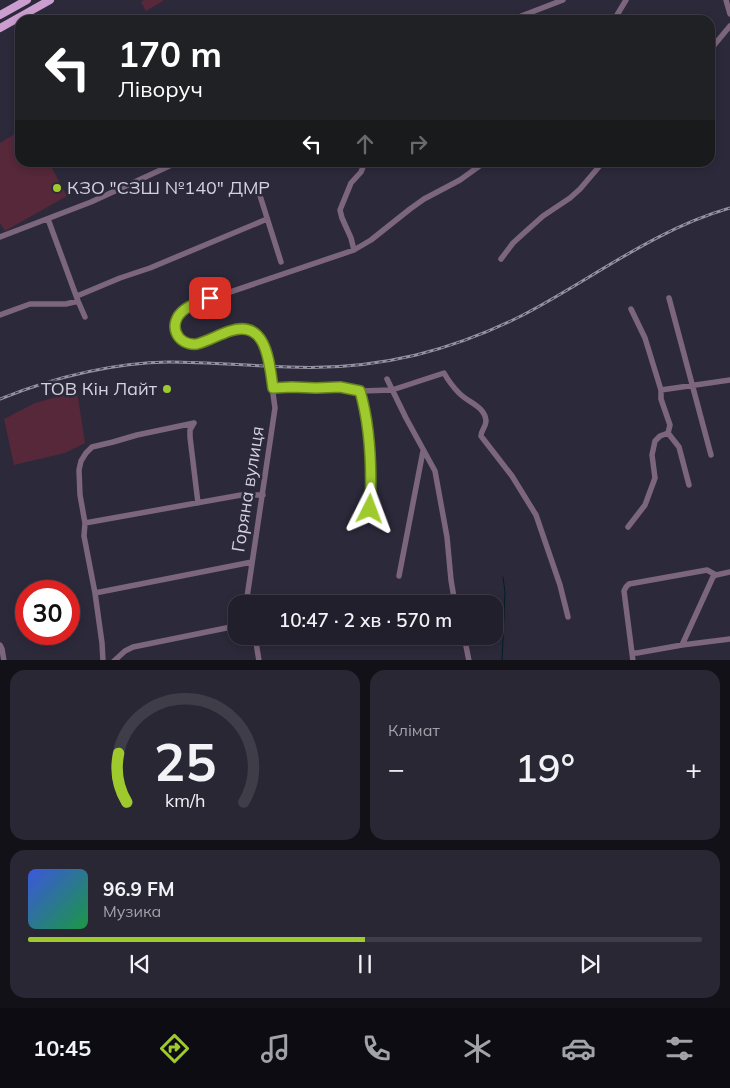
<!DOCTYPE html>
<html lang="uk">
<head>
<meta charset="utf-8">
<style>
  :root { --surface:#211f2c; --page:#292734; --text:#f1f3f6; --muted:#a2a2a9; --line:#3e3d48; --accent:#9fca2e }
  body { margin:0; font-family:Mulish,sans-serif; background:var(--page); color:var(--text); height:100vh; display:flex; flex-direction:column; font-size:19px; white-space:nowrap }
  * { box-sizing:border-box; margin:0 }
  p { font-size:16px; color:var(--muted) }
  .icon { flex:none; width:28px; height:28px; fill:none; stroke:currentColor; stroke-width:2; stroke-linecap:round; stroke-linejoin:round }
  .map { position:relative; height:660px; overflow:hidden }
  .panel { display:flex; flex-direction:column; gap:10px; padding:10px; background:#121118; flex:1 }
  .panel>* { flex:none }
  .banner { position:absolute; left:15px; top:15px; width:700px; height:152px; border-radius:15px; box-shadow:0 2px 8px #0003,0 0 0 1px var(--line); background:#202124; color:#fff; overflow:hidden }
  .speed { position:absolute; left:15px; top:580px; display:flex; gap:10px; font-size:25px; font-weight:700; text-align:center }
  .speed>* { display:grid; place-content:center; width:65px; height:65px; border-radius:50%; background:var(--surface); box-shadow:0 2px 8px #0003,0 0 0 1px var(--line); line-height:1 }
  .speed .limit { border:8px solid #d22; background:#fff; color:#111 }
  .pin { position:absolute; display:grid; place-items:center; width:42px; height:42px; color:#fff; margin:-21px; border-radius:10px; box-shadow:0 2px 8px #0006 }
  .me { position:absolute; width:55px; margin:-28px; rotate:3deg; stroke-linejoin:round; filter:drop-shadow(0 0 4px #0008) }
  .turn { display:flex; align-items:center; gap:18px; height:105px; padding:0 20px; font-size:22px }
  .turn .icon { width:65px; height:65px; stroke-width:2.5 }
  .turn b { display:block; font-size:35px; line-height:42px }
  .lanes { display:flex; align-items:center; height:48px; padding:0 20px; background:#0003; justify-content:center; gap:25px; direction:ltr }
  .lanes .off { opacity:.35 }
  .big { font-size:38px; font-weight:600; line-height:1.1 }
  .panel .card { flex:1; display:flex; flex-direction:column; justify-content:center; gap:8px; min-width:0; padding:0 18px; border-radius:15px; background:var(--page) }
  .panel .dial { align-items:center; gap:0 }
  .dial svg { height:130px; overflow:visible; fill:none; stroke:var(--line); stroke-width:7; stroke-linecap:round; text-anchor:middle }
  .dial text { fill:var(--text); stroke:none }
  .song { display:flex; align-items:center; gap:15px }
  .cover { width:60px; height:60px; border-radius:8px; background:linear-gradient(135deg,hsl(230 70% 55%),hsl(140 70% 35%)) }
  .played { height:5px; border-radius:2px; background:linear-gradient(90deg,var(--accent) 50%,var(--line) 50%) }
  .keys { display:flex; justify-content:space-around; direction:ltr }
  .heat { display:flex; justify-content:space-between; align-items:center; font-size:28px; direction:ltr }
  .panel .tiles { flex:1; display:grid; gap:10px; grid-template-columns:1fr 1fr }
  .card:last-child { grid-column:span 2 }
  .trip { position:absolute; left:228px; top:595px; width:275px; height:50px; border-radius:15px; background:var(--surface); box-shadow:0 2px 8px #0003,0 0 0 1px var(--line); font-weight:600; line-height:50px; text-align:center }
  .dock { display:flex; height:80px; justify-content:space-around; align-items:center; background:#0d0c12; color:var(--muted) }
  .dock .icon { width:35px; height:35px }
  .dock .on { color:var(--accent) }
  .dock b { font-size:22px; color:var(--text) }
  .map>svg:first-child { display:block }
  .green { fill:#562839 }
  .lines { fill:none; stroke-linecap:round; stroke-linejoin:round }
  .stream { stroke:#021f29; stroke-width:1 }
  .minor { stroke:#7c667d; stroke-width:5.5 }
  .major { stroke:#cc9ecf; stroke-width:8 }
  .rail-casing { stroke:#9492a1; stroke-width:3 }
  .rail { stroke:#2c293b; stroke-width:1; stroke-dasharray:4; stroke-linecap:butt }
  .minor-bridge { stroke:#7c667d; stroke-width:5.5 }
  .route-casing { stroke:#67831e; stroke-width:12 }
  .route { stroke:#9fca2e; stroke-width:9 }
  .poi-dot { fill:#9fca2e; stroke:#2c293b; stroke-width:2 }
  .labels { text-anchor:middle; stroke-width:5; stroke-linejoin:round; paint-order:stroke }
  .poi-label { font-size:18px; fill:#d2d1dd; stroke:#2c293b; text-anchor:start }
  .street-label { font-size:18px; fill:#d2d1dd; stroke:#2c293b }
</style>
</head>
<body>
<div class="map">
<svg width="730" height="661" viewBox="0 0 730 661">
  <rect width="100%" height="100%" fill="#2c293b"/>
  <path class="green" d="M 144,0 L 163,0 L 163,1 L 146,11 L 141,2 Z
    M 18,132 L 20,136 L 20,162 L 35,163 L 38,168 L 49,163 L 67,196 L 5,231 L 0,223 L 0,143 Z
    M 77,391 L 85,443 L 65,453 L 14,465 L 4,419 L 35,403 Z"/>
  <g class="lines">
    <path class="stream" d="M 502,661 L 505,592 L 503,577"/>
    <path class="minor" d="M 726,0 L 730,14
      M 511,20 L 563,0
      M 614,20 L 626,0
      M 710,50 L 730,26
      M 256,183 L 281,262
      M 48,219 L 78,301 L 85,317
      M 0,237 L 91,202 L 178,162
      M 354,250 L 351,238 L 342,218 L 340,210 L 351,183 L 361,172 L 365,162
      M 501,259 L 513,243 L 524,233 L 543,216 L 570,198 L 580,189 L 603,162
      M 77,296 L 120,278 L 150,268 L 267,219
      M 669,298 L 711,455
      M 631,309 L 645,338 L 661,390 L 661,399 L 670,425 L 668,433 L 679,447 L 689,485
      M 0,315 L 30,304 L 66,304 L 78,301
      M 267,355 C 266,351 266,347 264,344 C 252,314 216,339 197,344 C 179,346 168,329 179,314 C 182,310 186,308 189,306 L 354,250 L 371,240 L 410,209 L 424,199 L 460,180 L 485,162
      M 387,379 L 406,418 L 435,471 L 447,537 L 451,580 L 455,604
      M 273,388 L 293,387 L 316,388 L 340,387 L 360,391 L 392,390 L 444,373 C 448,380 453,387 459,393 C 467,402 485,406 486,421 C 486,427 481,430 481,436 L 512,476 L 536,515 L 560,585 L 568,617
      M 661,390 L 730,380
      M 360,391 C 371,429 372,469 370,509
      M 194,423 L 190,430 L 190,437 L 198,503
      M 85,523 L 241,495 L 263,495
      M 628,527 L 645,505 L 655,478 L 652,455 L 655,441 L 660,436 L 668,433
      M 399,576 L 423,451
      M 95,593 L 252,562
      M 246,604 L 275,408 L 271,379
      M 446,604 L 454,598
      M 255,636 L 259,661
      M 464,636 L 469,661
      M 0,645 L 2,649 L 4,661
      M 682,645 L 713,577 L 716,575 L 730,572
      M 632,653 L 637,653 L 682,645 L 730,639
      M 103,661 L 102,643 L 95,593 L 84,536 L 85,523 L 80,495 L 79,470 L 81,461 L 86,453 L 92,447 L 113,442 L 137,435 L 194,423
      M 114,661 L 125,651 L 133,647 L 236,626
      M 633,661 L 624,591 L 626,587 L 629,584 L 707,570 L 716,575"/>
    <path class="major" d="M 0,15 L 27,0
      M 0,28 L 50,0"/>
    <defs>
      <path id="rail" d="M 0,399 C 55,377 110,363 169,362 C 209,362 249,366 289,367 C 332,369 374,365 416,355 C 452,346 487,333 521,316 C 591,280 653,230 730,208"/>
    </defs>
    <use href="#rail" class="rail-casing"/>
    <use href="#rail" class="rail"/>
    <path class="minor-bridge" d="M 267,355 L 271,379"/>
  </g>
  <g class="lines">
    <defs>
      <path id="route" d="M 210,298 C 201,302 191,304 184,310 C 167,323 176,346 197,344 C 208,341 218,335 230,331 C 267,319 269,362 273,388 L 292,387 L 316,388 L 340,387 L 360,391 C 371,429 372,469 370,509"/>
    </defs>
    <use href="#route" class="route-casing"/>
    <use href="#route" class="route"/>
  </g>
  <g class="poi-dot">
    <circle cx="57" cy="188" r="5"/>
    <circle cx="167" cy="389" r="5"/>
  </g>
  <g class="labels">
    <g class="poi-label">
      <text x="67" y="194">КЗО "СЗШ №140" ДМР</text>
      <text x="157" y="395" text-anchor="end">ТОВ Кін Лайт</text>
    </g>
    <g class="street-label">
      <text transform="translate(248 489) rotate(-81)" y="6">Горяна вулиця</text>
    </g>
  </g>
</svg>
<div class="speed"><div class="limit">30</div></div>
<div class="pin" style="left:210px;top:298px;background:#d93025"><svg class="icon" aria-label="arrive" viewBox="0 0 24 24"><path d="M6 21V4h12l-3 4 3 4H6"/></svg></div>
<svg class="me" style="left:370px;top:509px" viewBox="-20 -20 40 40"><path d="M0-17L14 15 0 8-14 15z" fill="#9fca2e" stroke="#fff" stroke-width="4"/></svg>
<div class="trip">10:47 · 2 хв · 570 m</div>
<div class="banner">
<div class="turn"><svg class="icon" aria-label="left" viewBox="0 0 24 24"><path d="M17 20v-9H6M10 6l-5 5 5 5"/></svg><div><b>170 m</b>Ліворуч</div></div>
<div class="lanes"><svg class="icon" aria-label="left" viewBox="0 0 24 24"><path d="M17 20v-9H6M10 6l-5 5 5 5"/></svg><svg class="icon off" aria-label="ahead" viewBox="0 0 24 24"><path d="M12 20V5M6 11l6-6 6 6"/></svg><svg class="icon off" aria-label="right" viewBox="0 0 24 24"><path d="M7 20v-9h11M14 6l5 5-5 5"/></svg></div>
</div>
</div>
<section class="panel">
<div class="tiles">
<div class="card dial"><svg viewBox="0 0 100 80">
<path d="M14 69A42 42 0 1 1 86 69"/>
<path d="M14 69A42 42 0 0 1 9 39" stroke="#9fca2e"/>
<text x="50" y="56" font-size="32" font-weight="700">25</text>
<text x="50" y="72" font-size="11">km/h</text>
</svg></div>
<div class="card"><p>Клімат</p>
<div class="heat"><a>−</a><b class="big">19°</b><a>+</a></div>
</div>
<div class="card">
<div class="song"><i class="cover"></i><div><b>96.9 FM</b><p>Музика</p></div></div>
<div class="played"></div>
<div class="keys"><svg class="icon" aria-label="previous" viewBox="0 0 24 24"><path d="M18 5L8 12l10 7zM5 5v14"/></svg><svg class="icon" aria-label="pause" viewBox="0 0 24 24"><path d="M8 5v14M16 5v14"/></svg><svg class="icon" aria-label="next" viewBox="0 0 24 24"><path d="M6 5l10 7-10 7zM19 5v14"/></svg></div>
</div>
</div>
</section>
<nav class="dock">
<b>10:45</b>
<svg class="icon on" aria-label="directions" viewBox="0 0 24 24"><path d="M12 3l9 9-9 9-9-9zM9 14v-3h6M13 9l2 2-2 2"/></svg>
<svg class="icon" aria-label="music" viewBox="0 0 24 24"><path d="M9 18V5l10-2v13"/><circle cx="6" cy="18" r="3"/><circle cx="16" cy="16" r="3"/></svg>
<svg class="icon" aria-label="phone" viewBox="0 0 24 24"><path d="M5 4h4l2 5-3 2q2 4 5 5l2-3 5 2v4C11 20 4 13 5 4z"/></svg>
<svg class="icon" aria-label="climate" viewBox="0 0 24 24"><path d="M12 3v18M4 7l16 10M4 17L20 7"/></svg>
<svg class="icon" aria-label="car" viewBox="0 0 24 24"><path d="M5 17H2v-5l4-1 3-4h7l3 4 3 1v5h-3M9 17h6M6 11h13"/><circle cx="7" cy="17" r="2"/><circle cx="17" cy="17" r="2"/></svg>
<svg class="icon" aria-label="filters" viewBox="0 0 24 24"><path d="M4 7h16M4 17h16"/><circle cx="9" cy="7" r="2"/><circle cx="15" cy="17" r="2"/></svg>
</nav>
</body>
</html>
